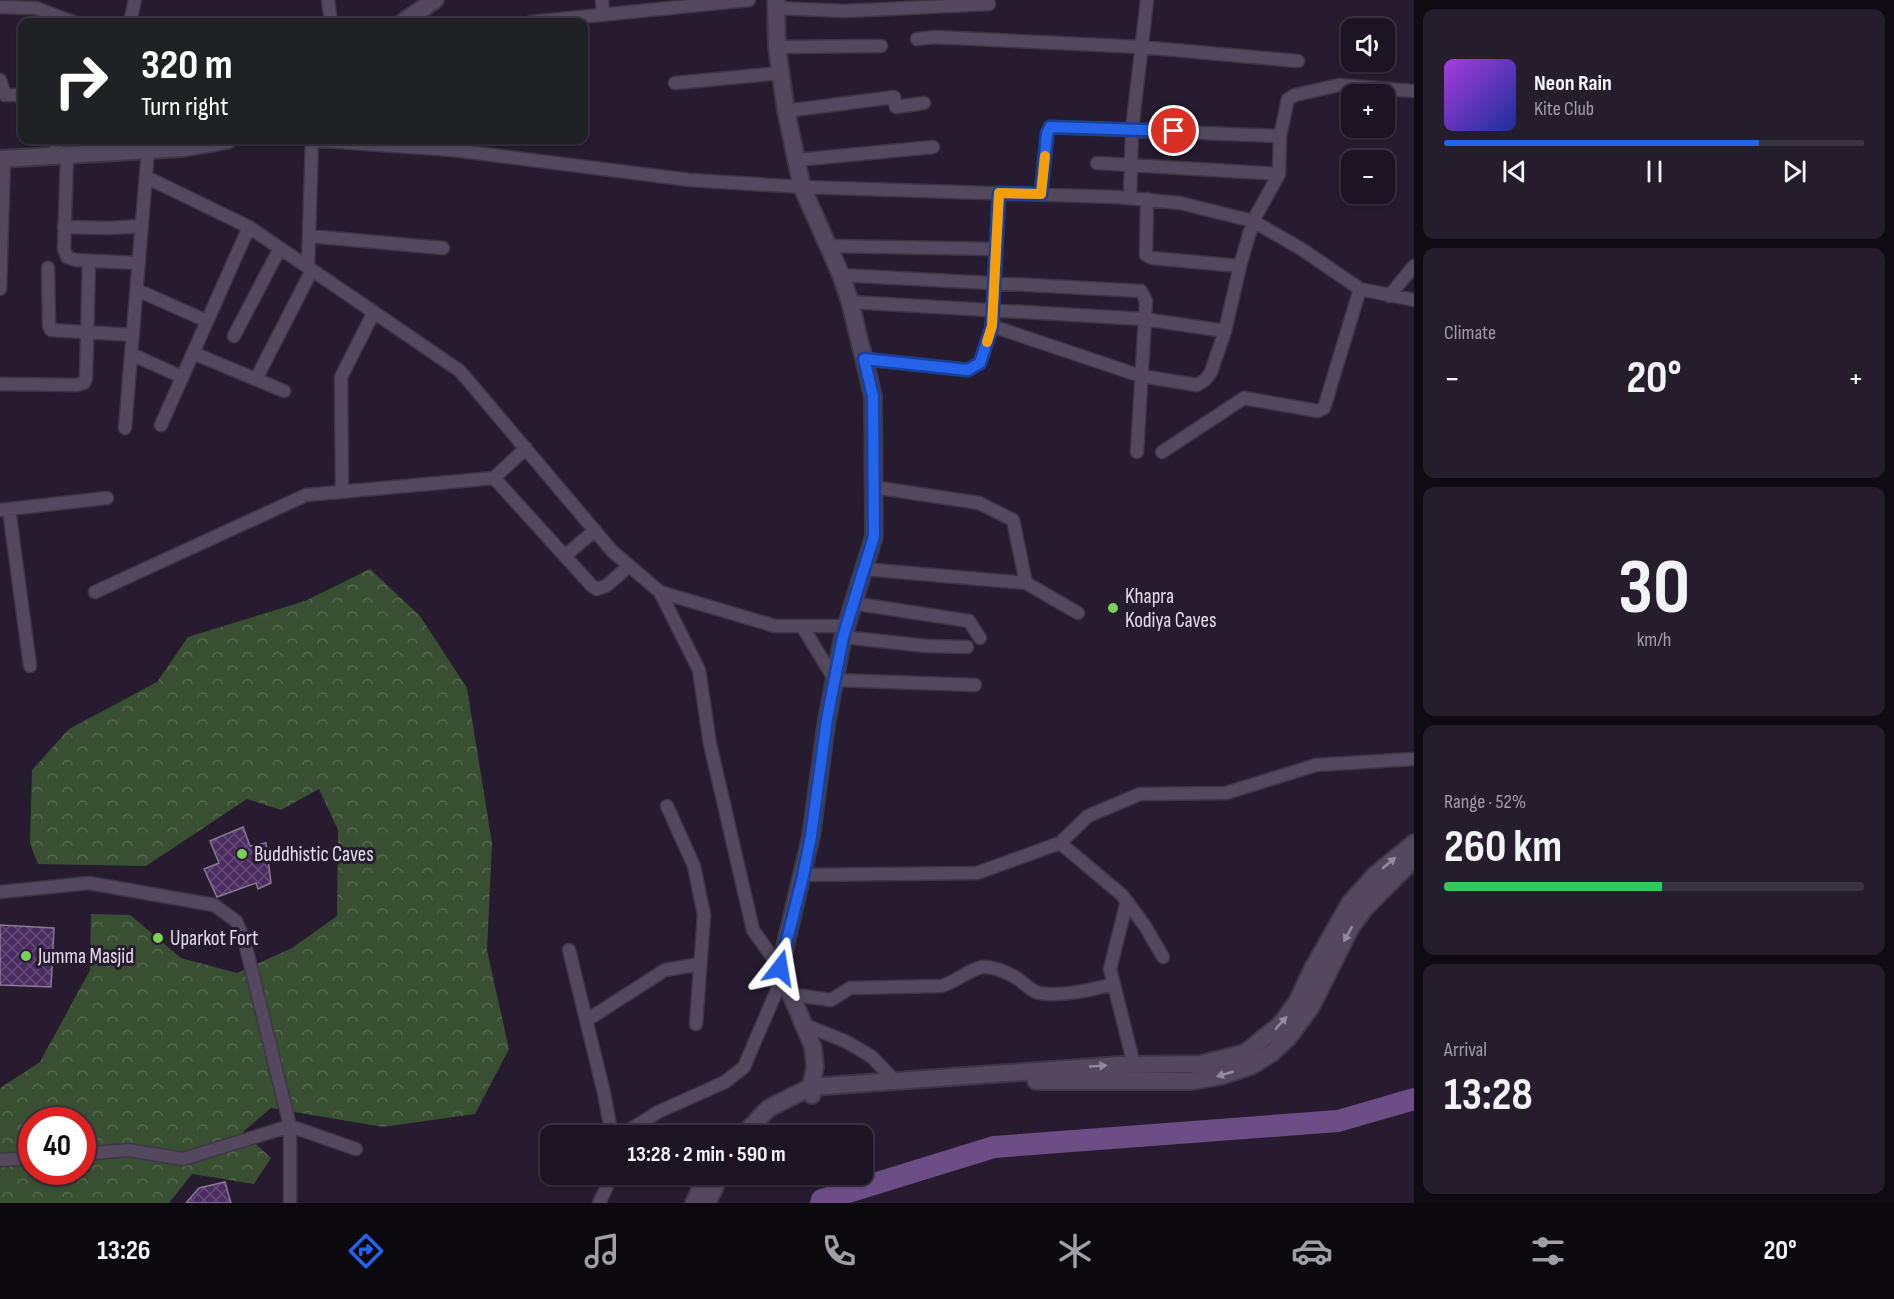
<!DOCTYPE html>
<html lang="en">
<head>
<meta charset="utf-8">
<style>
  :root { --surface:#1c1423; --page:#251d2b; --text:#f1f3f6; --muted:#a09ea6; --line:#3a3341; --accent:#2563eb }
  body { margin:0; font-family:"Sofia Sans Condensed",sans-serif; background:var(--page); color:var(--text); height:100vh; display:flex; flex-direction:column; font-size:22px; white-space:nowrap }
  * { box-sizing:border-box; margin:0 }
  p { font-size:20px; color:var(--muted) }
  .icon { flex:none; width:33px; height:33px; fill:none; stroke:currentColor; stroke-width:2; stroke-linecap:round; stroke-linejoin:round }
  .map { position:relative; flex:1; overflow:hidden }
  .drawer { display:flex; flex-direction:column; gap:9px; padding:9px; background:#0f0b13; width:480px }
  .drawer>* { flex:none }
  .guide { position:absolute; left:18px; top:18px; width:570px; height:126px; border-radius:12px; box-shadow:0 2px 4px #0004,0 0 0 2px var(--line); background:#202124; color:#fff; overflow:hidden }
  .tools { position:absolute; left:1341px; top:18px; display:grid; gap:12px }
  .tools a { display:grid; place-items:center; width:54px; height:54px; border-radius:12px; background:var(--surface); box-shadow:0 2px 4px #0004,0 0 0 2px var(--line); font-size:30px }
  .speed { position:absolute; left:18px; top:1107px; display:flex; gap:12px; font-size:30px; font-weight:700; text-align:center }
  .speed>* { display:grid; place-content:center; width:78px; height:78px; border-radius:50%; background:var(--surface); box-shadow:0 2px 4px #0004,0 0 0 2px var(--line); line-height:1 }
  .speed .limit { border:9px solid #d22; background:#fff; color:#111 }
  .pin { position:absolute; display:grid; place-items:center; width:51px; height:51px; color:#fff; margin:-26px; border:3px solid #fff; border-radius:50%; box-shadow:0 2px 6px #0007 }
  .me { position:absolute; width:66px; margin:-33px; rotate:14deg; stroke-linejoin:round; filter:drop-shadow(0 0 4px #0008) }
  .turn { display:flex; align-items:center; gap:21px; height:126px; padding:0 24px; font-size:27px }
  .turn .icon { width:78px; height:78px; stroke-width:2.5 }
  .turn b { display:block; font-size:42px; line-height:51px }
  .big { font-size:45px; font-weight:700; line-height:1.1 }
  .drawer .tile { flex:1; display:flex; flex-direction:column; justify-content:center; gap:9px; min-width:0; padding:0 21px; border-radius:12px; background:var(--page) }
  .drawer .dial { align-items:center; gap:0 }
  .dial b { font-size:78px; line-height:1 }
  .song { display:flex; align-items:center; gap:18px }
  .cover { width:72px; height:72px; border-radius:9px; background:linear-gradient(135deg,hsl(280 70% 55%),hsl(230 70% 35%)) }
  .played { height:6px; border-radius:3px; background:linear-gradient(90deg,var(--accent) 75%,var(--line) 75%) }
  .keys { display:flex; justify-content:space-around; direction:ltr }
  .heat { display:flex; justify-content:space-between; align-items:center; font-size:33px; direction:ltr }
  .charge { height:9px; border-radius:4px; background:linear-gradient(90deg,#34c759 52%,var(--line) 0) }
  .trip { position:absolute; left:540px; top:1125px; width:333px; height:60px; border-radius:12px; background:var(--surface); box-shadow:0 2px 4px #0004,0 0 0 2px var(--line); font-weight:700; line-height:60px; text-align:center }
  .menu { display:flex; height:96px; justify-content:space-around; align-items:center; background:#0b080e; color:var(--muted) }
  .menu .icon { width:42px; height:42px }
  .menu .on { color:var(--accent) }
  .menu b { font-size:27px; color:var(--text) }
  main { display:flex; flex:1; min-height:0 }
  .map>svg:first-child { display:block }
  .forest { fill:url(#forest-crowns); fill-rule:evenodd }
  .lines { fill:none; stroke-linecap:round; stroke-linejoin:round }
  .river { stroke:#6d4d85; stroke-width:22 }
  .building { fill:url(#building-cross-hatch); stroke:#877a92; stroke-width:1.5 }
  .street-casing { stroke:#3e3545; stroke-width:15 }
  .secondary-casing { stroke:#3e3545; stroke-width:20 }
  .street { stroke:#54485f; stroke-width:12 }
  .secondary { stroke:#54485f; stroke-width:16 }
  .oneway { fill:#958b9e }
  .route-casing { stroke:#184099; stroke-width:15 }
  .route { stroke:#2563eb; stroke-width:10 }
  .slow { stroke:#f59e0b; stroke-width:10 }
  .poi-dot { fill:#78d158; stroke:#261b2f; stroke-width:2 }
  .labels { text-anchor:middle; stroke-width:6; stroke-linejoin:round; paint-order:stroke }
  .poi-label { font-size:21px; fill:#e5ddeb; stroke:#261b2f; text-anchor:start }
</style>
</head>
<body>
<main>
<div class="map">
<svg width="1414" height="1203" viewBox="0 0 1414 1203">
  <defs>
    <pattern id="forest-crowns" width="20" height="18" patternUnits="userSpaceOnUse" patternTransform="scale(1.5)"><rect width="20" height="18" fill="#385031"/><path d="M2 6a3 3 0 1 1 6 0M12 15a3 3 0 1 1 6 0" fill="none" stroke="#55694f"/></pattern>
    <pattern id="building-cross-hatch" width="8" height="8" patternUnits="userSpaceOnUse" patternTransform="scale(1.5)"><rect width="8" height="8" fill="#4c2d62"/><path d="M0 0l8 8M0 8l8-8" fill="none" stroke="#664b79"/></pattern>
  </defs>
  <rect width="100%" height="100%" fill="#261b2f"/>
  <path class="forest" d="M 370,569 L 420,616 L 467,688 L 492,843 L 487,950 L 509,1049 L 475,1114 L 383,1127 L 271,1108 L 243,1132 L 271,1158 L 254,1184 L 192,1174 L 169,1203 L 0,1203 L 0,1088 L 40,1062 L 90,970 L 91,914 L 130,915 L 181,958 L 237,973 L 292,948 L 337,916 L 338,830 L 319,789 L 281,810 L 247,799 L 146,866 L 38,864 L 30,844 L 32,770 L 69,729 L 157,682 L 188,637 L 305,601 ZM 32,1120 L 82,1120 L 82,1172 L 32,1172 Z"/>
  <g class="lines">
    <path class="river" d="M 821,1203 L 822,1200 L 994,1147 L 1338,1121 L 1414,1099"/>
  </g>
  <path class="building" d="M 243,827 L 250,846 L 266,843 L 271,883 L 258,889 L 256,883 L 217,897 L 204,869 L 219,863 L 210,841 Z
    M 0,925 L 54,928 L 51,987 L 0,985 Z
    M 225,1182 L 231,1203 L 186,1203 L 199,1188 Z"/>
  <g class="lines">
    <defs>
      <path id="street" d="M 328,0 L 331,22
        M 602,0 L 603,15
        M 0,7 L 36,8 L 73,22
        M 775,8 L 846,11 L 989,4
        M 130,22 L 135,0
        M 531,22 L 749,0
        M 917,39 L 934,37 L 1141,47 L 1298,61
        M 777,47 L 881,46
        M 0,80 L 5,95 L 17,95 L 22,99
        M 675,83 L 781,73
        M 786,111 L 894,97 L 896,107 L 924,103
        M 56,140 L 57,156
        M 310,140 L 453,150 L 690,180 L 802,187 L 1116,197 L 1180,203 L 1253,221 L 1303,250 L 1360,289 L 1414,300
        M 67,155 L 64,249 L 67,257 L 76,260 L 139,263
        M 797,160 L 933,147
        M 1097,163 L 1279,174
        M 146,177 L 249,227 L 460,371 L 612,551 L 660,592 L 775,626 L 845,626
        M 1041,194 L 1047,134 L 1050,127 L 1280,136
        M 1130,198 L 1132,130 L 1147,0
        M 1147,199 L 1146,255 L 1152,258 L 1240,266
        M 64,227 L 110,228 L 142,226
        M 309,236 L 443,248
        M 829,246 L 996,249
        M 308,267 L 312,140
        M 48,268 L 49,326 L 51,330 L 133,335
        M 841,275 L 1141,291 L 1146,301 L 1137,452
        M 0,289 L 4,159
        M 137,290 L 207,321
        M 1389,296 L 1414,266
        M 850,302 L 1144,319 L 1225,331
        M 992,326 L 1141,376 L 1197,385 L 1205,380 L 1211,372 L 1225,331 L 1240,266 L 1253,221 L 1279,174 L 1280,136 L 1288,99 L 1295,95 L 1339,85 L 1414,91
        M 234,336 L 280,248
        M 193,353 L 284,391
        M 131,354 L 182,377
        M 864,359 L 968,370 L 980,363 L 992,326 L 999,193
        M 256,379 L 312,270
        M 0,384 L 76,385 L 84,383 L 86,377 L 89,261
        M 161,425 L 249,227
        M 125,428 L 148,150 L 146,140
        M 1162,452 L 1244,398 L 1318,411 L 1324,408 L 1360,289
        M 494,478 L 592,586 L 597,589 L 606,586 L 629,566
        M 873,487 L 979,503 L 1013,520 L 1026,583 L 1078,613
        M 342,492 L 341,377 L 374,312
        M 9,509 L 30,666
        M 0,510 L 107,498
        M 565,556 L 595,530
        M 863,569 L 1026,583
        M 95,592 L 306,495 L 494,478 L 526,448
        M 660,592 L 699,670 L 710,744 L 753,930 L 780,968
        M 852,603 L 969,621 L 980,638
        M 802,626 L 835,680 L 975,685
        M 843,637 L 927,646 L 967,647
        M 667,806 L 694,866 L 704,915 L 696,1024
        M 1060,843 L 1122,895 L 1145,926 L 1163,957
        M 803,875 L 977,873 L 1060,843 L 1088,816 L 1140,794 L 1226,793 L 1316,765 L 1414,759
        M 0,892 L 89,883 L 214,905 L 236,921 L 244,939 L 290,1126 L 356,1149
        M 1127,901 L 1110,969 L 1134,1065
        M 569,950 L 604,1093 L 612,1136
        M 789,994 L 831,1000 L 850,988 L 941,986 C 955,983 969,969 983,967 C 993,966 1009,973 1018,979 C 1024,983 1029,989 1036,992 C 1056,998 1095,989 1114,984
        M 587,1020 L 665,970 L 700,964
        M 805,1025 L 847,1042 L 872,1057 L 894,1080
        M 620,1136 L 658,1112 L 725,1082 L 744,1067 L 783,976
        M 82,1154 L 128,1150 L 183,1159 L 290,1126 L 290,1203
        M 0,1160 L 32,1158
        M 599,1203 L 613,1174"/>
      <path id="secondary" d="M 776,0 L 777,47 L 786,111 L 802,187 L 841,275 L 850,302 L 873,396 L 874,536 L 843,637 L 827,719 L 811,836 L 780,968 L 813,1047 L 815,1067 L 811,1087 L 812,1095
        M 403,22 L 435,0
        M 0,159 L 183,148 L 228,140
        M 1036,1081 L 1192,1081 L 1221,1076 L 1251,1066 L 1272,1053 L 1288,1038 L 1311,1007 L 1351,927 L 1366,907 L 1414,859
        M 742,1136 L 769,1108 L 811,1087 L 1121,1065 L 1201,1064 L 1245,1053 L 1281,1024 L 1297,1002 L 1312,970 L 1350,903 L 1375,875 L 1414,843
        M 694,1203 L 707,1174
        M 707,1203 L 721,1174"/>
    </defs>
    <use href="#street" class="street-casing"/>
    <use href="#secondary" class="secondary-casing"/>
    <use href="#street" class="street"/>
    <use href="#secondary" class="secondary"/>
  </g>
  <defs><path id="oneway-solid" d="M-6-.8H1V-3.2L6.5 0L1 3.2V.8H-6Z" transform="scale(1.5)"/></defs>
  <g class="oneway">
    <use href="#oneway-solid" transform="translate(1389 863) rotate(-40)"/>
    <use href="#oneway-solid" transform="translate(1348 934) rotate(119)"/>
    <use href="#oneway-solid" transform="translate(1281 1023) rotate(-48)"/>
    <use href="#oneway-solid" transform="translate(1098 1066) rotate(-4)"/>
    <use href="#oneway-solid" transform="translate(1225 1074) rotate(164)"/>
  </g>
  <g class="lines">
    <defs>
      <path id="route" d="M 780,968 L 803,876 L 811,836 L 827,719 L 843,637 L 874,536 L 873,396 L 864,359 L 968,370 L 980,363 L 992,326 L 999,193 L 1041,194 L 1047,134 L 1050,127 L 1174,131"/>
    </defs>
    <use href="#route" class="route-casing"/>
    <use href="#route" class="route"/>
    <path class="slow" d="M 987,342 L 992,326 L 999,193 L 1041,194 L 1045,156"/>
  </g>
  <g class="poi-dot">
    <circle cx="1113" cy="608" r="6"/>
    <circle cx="242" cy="854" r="6"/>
    <circle cx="158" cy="938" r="6"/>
    <circle cx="26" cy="956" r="6"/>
  </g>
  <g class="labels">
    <g class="poi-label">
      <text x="1125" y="603">Khapra<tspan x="1125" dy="24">Kodiya Caves</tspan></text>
      <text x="254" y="861">Buddhistic Caves</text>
      <text x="170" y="945">Uparkot Fort</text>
      <text x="38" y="963">Jumma Masjid</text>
    </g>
  </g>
</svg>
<div class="tools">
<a><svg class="icon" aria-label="sound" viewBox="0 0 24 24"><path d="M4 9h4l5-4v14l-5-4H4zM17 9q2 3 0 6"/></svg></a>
<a>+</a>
<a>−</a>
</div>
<div class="speed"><div class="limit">40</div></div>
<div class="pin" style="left:1174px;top:131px;background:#d93025"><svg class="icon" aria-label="arrive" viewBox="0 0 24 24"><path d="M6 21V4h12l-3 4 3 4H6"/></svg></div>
<svg class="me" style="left:780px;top:968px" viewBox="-20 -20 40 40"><path d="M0-17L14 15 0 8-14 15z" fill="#2563eb" stroke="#fff" stroke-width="4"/></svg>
<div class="trip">13:28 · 2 min · 590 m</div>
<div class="guide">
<div class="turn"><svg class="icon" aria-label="right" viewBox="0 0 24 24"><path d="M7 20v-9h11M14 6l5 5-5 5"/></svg><div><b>320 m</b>Turn right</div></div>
</div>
</div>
<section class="drawer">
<div class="tile">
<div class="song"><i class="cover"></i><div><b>Neon Rain</b><p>Kite Club</p></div></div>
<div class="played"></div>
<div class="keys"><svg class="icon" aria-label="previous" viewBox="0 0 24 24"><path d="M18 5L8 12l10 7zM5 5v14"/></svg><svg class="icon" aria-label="pause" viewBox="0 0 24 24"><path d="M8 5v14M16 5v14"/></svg><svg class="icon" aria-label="next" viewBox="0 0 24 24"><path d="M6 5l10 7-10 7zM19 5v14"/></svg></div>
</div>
<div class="tile"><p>Climate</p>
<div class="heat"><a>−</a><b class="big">20°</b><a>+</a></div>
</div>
<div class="tile dial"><b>30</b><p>km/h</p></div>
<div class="tile"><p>Range · 52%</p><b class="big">260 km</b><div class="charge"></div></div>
<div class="tile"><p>Arrival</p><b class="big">13:28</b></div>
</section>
</main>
<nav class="menu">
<b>13:26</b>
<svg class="icon on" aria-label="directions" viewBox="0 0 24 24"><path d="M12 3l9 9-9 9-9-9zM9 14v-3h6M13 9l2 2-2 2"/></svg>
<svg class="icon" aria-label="music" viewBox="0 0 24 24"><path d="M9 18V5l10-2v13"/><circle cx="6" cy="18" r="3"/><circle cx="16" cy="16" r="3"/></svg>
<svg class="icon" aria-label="phone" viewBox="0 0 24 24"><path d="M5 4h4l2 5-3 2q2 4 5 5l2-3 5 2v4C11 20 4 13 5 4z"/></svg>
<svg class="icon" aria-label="climate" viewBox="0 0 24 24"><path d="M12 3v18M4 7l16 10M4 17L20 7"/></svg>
<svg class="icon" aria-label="car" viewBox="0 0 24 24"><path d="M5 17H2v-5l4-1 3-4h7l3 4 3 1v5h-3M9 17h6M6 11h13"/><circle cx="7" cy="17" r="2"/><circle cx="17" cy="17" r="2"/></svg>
<svg class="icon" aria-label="filters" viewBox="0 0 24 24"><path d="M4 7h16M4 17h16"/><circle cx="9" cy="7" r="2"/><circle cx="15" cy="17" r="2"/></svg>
<b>20°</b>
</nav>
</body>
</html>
